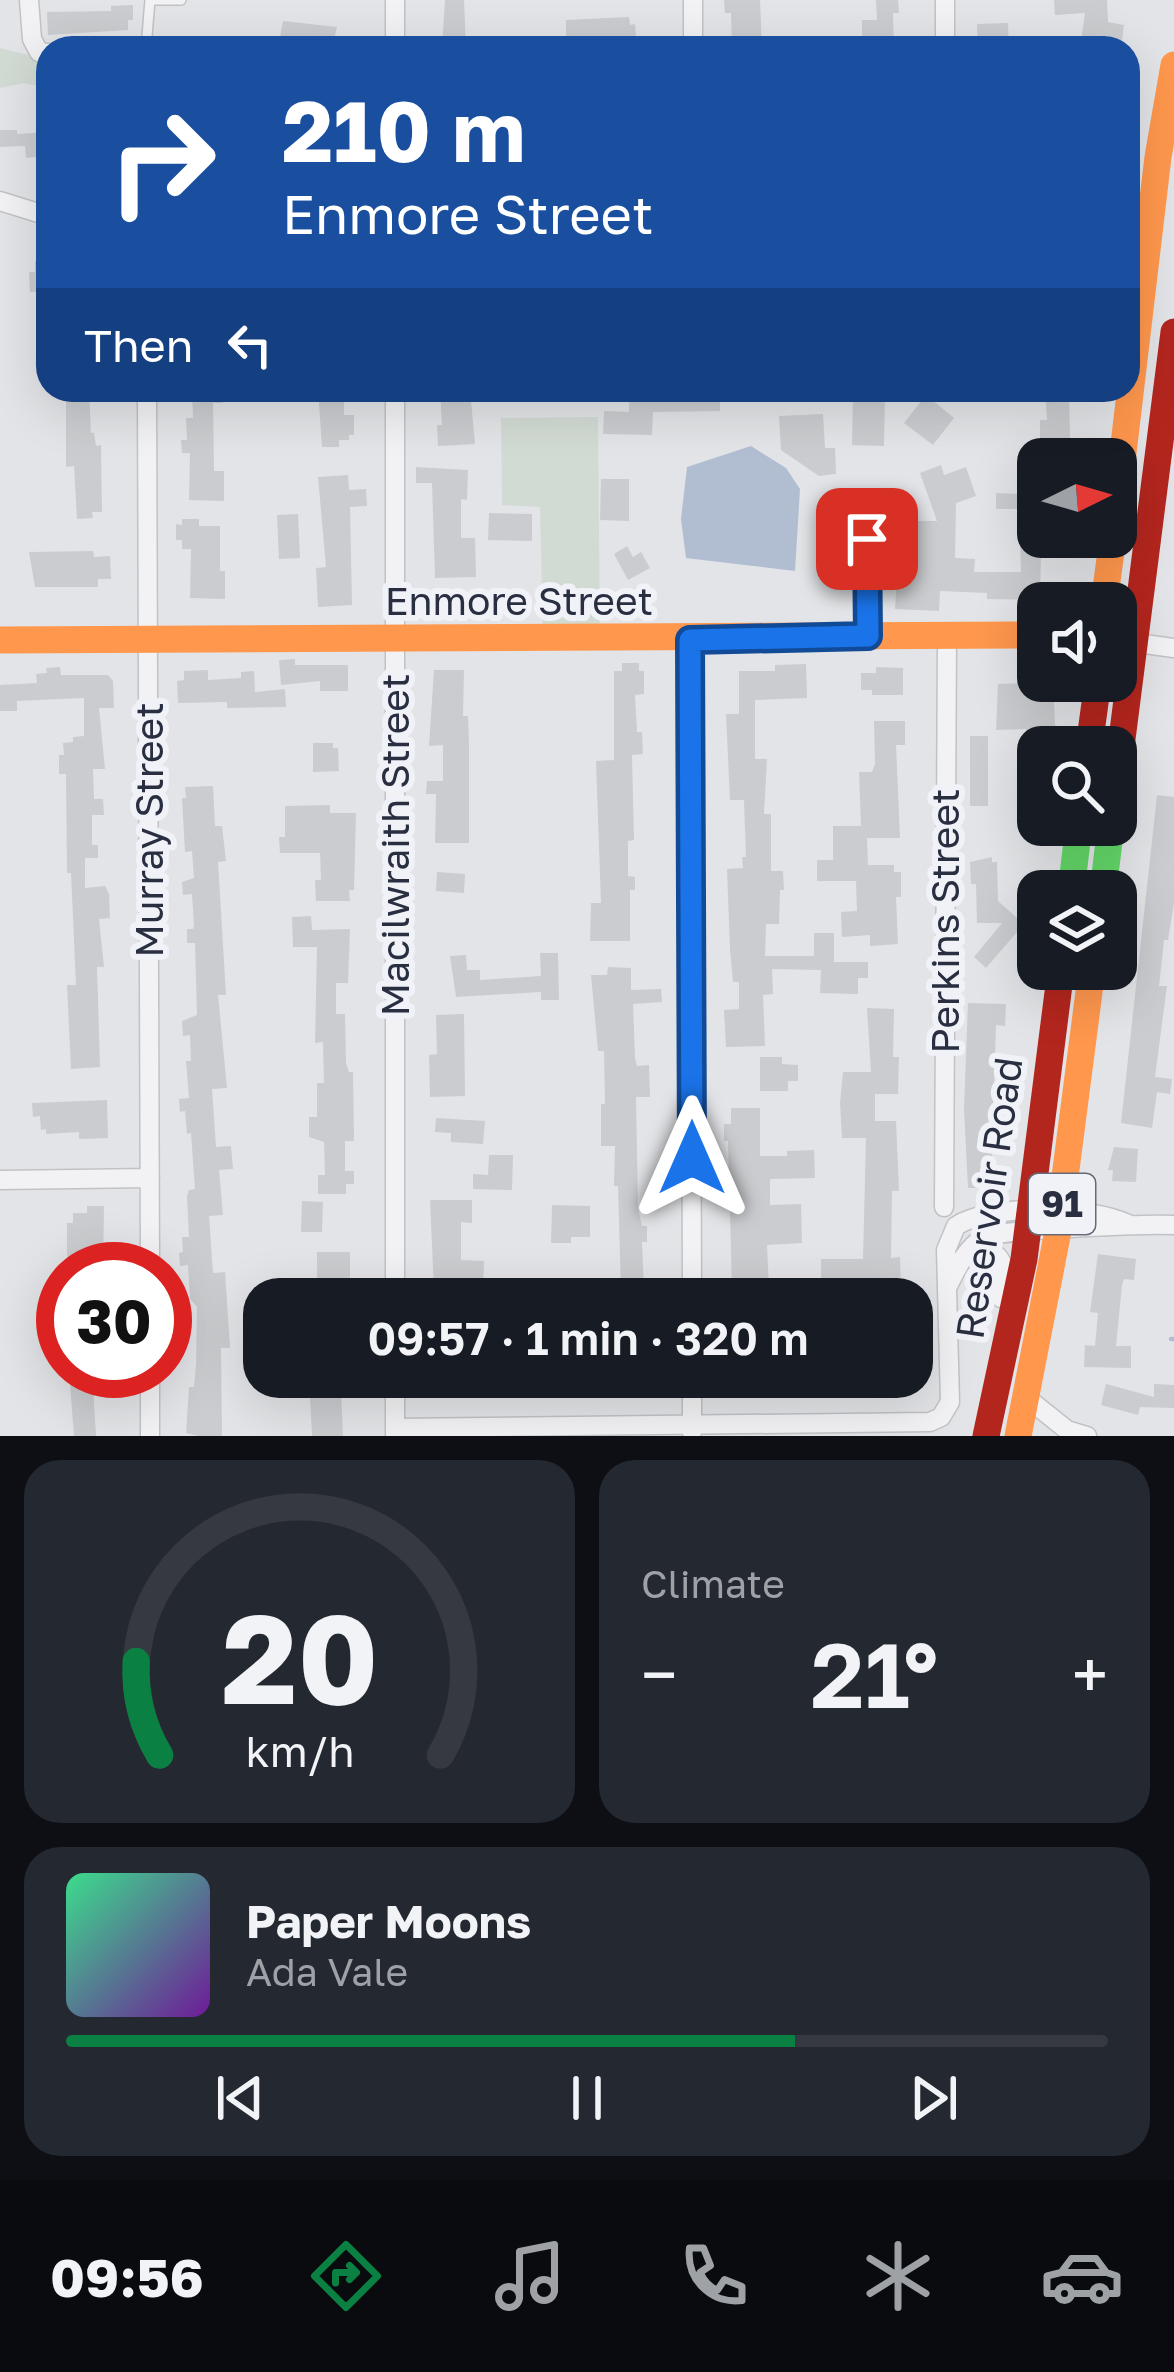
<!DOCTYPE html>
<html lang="en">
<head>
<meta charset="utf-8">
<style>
  :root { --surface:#171b24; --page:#242831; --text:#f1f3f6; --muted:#9ea1a6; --line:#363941; --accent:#0b8043 }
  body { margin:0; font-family:"Golos Text",sans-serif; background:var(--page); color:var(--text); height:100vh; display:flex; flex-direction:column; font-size:45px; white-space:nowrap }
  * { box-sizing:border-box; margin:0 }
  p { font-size:39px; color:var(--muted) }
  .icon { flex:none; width:66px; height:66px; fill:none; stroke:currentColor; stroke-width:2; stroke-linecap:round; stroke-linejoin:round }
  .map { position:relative; height:1436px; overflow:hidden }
  .side { display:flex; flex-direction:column; gap:24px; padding:24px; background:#0d0f14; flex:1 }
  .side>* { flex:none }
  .hud { position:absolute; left:36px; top:36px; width:1104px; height:366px; border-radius:36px; box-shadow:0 12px 48px #0002; background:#1a4fa0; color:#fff; overflow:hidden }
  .needle { width:78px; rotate:85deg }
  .tools { position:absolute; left:1017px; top:438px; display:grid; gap:24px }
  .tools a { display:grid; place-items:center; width:120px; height:120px; border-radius:24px; background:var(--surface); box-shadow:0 12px 48px #0002; font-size:60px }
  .speed { position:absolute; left:36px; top:1242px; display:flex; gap:24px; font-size:60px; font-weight:700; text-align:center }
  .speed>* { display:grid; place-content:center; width:156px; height:156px; border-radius:50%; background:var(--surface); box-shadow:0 12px 48px #0002; line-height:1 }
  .speed .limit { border:18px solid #d22; background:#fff; color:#111 }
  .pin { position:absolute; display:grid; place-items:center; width:102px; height:102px; color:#fff; margin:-51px; border-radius:24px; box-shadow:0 6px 18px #0006 }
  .me { position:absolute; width:132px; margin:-66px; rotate:0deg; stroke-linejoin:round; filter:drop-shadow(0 0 9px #0008) }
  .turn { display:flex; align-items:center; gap:42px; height:252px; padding:0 48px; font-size:54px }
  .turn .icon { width:156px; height:156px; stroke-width:2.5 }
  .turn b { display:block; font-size:84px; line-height:102px }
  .then { display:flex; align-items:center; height:114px; padding:0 48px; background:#0003; gap:24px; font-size:45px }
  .big { font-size:90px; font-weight:600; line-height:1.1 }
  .side .tile { flex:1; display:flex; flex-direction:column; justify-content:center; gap:18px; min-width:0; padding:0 42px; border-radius:36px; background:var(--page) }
  .side .dial { align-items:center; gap:0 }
  .dial svg { height:312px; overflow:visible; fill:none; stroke:var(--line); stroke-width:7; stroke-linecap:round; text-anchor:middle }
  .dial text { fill:var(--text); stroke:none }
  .song { display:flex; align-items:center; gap:36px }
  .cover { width:144px; height:144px; border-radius:18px; background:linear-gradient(135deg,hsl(150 70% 55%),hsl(280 70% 35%)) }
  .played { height:12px; border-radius:6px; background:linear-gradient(90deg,var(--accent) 70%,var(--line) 70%) }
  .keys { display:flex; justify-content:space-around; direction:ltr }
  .heat { display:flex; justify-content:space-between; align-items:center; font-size:66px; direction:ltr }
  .side .tiles { flex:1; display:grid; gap:24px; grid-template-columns:1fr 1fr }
  .tile:last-child { grid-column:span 2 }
  .trip { position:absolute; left:243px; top:1278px; width:690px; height:120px; border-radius:36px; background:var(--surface); box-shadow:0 12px 48px #0002; font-weight:600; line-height:120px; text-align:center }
  .dock { display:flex; height:192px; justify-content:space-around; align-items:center; background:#090b0e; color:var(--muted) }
  .dock .icon { width:84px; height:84px }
  .dock .current { color:var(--accent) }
  .dock b { font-size:54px; color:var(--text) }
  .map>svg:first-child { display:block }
  .green { fill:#d2dbd3 }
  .water { fill:#b1bed2 }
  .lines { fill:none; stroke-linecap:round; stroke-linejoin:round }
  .stream { stroke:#b1bed2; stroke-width:4.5 }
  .building { fill:#cbcccf }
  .lane-casing { stroke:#c1c2c5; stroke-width:12 }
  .street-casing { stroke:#c1c2c5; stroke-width:21 }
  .lane { stroke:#f2f2f4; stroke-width:9 }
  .street { stroke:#f2f2f4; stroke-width:18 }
  .fast { stroke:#63d668; stroke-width:27 }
  .slow { stroke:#ff974d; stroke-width:27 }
  .jam { stroke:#b3261e; stroke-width:27 }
  .route-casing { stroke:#114b97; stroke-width:30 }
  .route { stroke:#1a73e8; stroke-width:21 }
  .labels { text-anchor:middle; stroke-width:12; stroke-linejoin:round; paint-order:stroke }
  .shield { fill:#f0f2f7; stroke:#656a78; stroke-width:3 }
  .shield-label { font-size:36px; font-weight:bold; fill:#292f41 }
  .street-label { font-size:39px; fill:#292f41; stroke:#f0f2f7 }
</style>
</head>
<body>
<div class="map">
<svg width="1174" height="1436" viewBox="0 0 1174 1436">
  <rect width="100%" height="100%" fill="#e3e4e7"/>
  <path class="green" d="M 0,48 L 48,60 L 48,88 L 24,83 L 0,88 Z
    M 598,417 L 600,640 L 543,638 L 540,507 L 502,505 L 501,418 Z"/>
  <path class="water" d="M 751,446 L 786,468 L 800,489 L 795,571 L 686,558 L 681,519 L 687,467 Z"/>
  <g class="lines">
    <path class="stream" d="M 1171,1339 L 1174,1339"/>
  </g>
  <path class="building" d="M 445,0 L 464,0 L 466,48 L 442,48 Z
    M 724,0 L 760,0 L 762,48 L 732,48 L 731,13 L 725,13 Z
    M 876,0 L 898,0 L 899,13 L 893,13 L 894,48 L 862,48 L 862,20 L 877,20 Z
    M 1054,0 L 1107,0 L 1108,22 L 1124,25 L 1121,48 L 1080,48 L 1085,13 L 1055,15 Z
    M 133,5 L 133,20 L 128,20 L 128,30 L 48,35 L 47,12 L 111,11 L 111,6 Z
    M 629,17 L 630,25 L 635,24 L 637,48 L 566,44 L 566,20 Z
    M 283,21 L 337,27 L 332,48 L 278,48 Z
    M 1008,23 L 1009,48 L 978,48 L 977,24 Z
    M 0,130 L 17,130 L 17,134 L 48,132 L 48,156 L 26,158 L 25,146 L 0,147 Z
    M 35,261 L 48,261 L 48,291 L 30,292 L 29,272 L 35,272 Z
    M 66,390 L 89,390 L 91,433 L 94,433 L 96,446 L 101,445 L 102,512 L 92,512 L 93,518 L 77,519 L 74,466 L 66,467 Z
    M 192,390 L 223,390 L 223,403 L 213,403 L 214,471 L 224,471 L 224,501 L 189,500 L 190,453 L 182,453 L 181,440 L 187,440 L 186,418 L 193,418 Z
    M 318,390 L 344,390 L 344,415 L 354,415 L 354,435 L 349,435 L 349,440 L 339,440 L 339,447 L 322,447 Z
    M 440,390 L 470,390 L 475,444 L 438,446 L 437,425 L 442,425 Z
    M 629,390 L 720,390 L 720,411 L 653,412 L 652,435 L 603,434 L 604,411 L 629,412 Z
    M 1045,390 L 1069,390 L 1070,441 L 1040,442 L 1040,420 L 1047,420 Z
    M 853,392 L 885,393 L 884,446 L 852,445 Z
    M 926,395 L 954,418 L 933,445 L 904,423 Z
    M 823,414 L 825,448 L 835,448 L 836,474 L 819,476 L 781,450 L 779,416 Z
    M 941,465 L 944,475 L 966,467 L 976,496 L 956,503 L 955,558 L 975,559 L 974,572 L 1021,572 L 1019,509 L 996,509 L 996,493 L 1020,494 L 1018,467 L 1038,466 L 1038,537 L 1049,537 L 1049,554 L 1041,554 L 1040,600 L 987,599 L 987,593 L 940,591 L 939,611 L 895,609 L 898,562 L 918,563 L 918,521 L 937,521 L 920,473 Z
    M 416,467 L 468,470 L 467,500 L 461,499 L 461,538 L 475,538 L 476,577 L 435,578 L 432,483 L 416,483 Z
    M 348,475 L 349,490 L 366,489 L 367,506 L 350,507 L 352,605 L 318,607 L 316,568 L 326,567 L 318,477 Z
    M 601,479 L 629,479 L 629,521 L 600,520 Z
    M 489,513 L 532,514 L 532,541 L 488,540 Z
    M 298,514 L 300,558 L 279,559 L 277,515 Z
    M 182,519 L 199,519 L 199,526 L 220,526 L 220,571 L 225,571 L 225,599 L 190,598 L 191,549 L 182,549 L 182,540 L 176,540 L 176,524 L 182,525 Z
    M 627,546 L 633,557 L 641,552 L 650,568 L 628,580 L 614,554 Z
    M 93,551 L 94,557 L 110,556 L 111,579 L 98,579 L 98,587 L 35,587 L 29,552 Z
    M 295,659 L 295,665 L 348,665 L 348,691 L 320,691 L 320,681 L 281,685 L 279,660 Z
    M 622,663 L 639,663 L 639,671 L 644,671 L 644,694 L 635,695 L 637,732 L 642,732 L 643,754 L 632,755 L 634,840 L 628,841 L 628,876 L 635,877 L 635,890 L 630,890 L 630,941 L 590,941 L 591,903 L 601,903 L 596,761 L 614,760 L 614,671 L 622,671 Z
    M 806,664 L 807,698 L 755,700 L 755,759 L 767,759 L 764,814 L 771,814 L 771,871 L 783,871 L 784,890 L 780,890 L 779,924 L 766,924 L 765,956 L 814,956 L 814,933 L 834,933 L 834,962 L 868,962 L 868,978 L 858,978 L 858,994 L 820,993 L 821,970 L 772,969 L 773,994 L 763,995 L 765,1046 L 726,1047 L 724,1010 L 739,1009 L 739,982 L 733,982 L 730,949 L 727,869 L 743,868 L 742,857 L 746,857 L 744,800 L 730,800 L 726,714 L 739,714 L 739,671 L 775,671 L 775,665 Z
    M 1038,664 L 1038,682 L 1053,682 L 1056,743 L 1026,744 L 1026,729 L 996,730 L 998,684 L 1026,683 L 1025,665 Z
    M 60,667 L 61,675 L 108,675 L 113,681 L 114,708 L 99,708 L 105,769 L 93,769 L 94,799 L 103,799 L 104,815 L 92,815 L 92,845 L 98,845 L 98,858 L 85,858 L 85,888 L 105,886 L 109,894 L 110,918 L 99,919 L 104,967 L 97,967 L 100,1067 L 71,1069 L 67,985 L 76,985 L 71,873 L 67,873 L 66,774 L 59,774 L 59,755 L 64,755 L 63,743 L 73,742 L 73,737 L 84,736 L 84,698 L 17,701 L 17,711 L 0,711 L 0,685 L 37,683 L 36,674 L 47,673 L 46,668 Z
    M 876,667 L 903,668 L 903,695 L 872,695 L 872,690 L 861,690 L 861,673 L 876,673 Z
    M 208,670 L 208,680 L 241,678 L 241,672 L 254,671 L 255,692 L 285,689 L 286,707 L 227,708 L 227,702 L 178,703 L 177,681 L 184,680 L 184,671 Z
    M 434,670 L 464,670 L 463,716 L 468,716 L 469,744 L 469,843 L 435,843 L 436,794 L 426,794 L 427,781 L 443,781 L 443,745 L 429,746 Z
    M 874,721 L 905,721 L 905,745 L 896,745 L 900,838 L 867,838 L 868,865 L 894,865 L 894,872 L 901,872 L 901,897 L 896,897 L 898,944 L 870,946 L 870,935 L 842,937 L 841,912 L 857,911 L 856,881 L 817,881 L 817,860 L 833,860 L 833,826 L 861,826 L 859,772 L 872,772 L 875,764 Z
    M 970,736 L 988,736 L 988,806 L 970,806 Z
    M 313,743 L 333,743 L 333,748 L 338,748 L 339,771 L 313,772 Z
    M 213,786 L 215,826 L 222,826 L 226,861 L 218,862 L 226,995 L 218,995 L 227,1088 L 212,1089 L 216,1147 L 231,1146 L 233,1169 L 219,1170 L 223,1215 L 209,1216 L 213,1273 L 225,1272 L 230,1348 L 221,1348 L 222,1436 L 198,1436 L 186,1433 L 189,1387 L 194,1387 L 196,1364 L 197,1307 L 190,1299 L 188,1265 L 180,1266 L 179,1253 L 183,1252 L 182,1237 L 189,1237 L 187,1196 L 189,1190 L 195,1189 L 191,1133 L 187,1134 L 185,1111 L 180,1112 L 179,1099 L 189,1098 L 186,1061 L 191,1061 L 190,1035 L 183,1036 L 182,1021 L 197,1015 L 195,943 L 187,943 L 187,929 L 193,929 L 194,925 L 192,894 L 183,895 L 182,882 L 194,878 L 192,851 L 185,852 L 182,798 L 186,798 L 185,787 Z
    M 1157,795 L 1174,797 L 1174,903 L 1168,940 L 1164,940 L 1159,986 L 1167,986 L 1155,1077 L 1172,1079 L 1170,1094 L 1157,1092 L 1152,1128 L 1121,1123 Z
    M 330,805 L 330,813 L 356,813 L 354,890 L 349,890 L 350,901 L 316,901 L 315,880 L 321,880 L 320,853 L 280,853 L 279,837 L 285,837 L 285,806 Z
    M 992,857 L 992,862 L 997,862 L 998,901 L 1024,924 L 986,968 L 974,957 L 1002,923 L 977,923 L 976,884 L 971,884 L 970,862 Z
    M 437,872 L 465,874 L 464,893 L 436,891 Z
    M 311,916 L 312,930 L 350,929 L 348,983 L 336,983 L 336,1014 L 345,1014 L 346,1063 L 349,1072 L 353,1072 L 354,1141 L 345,1141 L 345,1171 L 354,1171 L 354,1184 L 346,1184 L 346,1194 L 318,1194 L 318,1175 L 325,1175 L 324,1142 L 309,1137 L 309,1117 L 317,1117 L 317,1083 L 324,1083 L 323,1042 L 315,1043 L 317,947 L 293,947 L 292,917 Z
    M 540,953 L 558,953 L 559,1000 L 541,1000 L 541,992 L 456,997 L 450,956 L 466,955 L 467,970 L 480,970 L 480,980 L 541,976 Z
    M 608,967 L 631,968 L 631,990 L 661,989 L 662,1002 L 633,1004 L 635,1058 L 637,1066 L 649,1065 L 650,1097 L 636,1097 L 638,1208 L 642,1226 L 647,1226 L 647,1242 L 642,1242 L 644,1290 L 621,1291 L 618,1186 L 614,1186 L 615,1146 L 601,1146 L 601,1104 L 605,1104 L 604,1051 L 598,1051 L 591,975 L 607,975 Z
    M 968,1003 L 1006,1004 L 1005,1026 L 996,1025 L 991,1188 L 968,1188 L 964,1109 Z
    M 867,1008 L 894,1009 L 893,1057 L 899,1057 L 898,1094 L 875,1094 L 875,1121 L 896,1121 L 899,1191 L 892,1191 L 891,1258 L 900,1257 L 901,1290 L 821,1290 L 821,1259 L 863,1259 L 866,1138 L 842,1138 L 840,1103 L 843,1072 L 871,1072 Z
    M 464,1014 L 465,1096 L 430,1097 L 429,1055 L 437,1054 L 436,1015 Z
    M 760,1057 L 782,1057 L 782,1064 L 798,1065 L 798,1081 L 788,1081 L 788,1091 L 760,1091 Z
    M 107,1100 L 108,1138 L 79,1139 L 79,1132 L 46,1134 L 46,1129 L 41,1130 L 40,1116 L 33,1117 L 32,1103 Z
    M 731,1108 L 760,1108 L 760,1156 L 787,1156 L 787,1151 L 814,1150 L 815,1178 L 770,1179 L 770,1205 L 801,1204 L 802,1243 L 767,1245 L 769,1288 L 732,1289 L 728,1141 L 724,1141 L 724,1124 L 731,1124 Z
    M 436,1118 L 485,1121 L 483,1144 L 451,1142 L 451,1133 L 435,1132 Z
    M 1114,1147 L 1138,1149 L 1136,1182 L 1112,1181 L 1113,1170 L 1108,1170 Z
    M 489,1155 L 513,1155 L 512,1190 L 473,1189 L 473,1174 L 488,1175 Z
    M 430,1200 L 472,1200 L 472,1223 L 461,1222 L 461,1260 L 484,1261 L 483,1292 L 434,1291 Z
    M 302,1201 L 323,1202 L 322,1232 L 301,1232 Z
    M 552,1205 L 590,1206 L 590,1237 L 571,1237 L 571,1243 L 551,1243 Z
    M 87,1206 L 104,1206 L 103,1269 L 67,1269 L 67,1223 L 73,1223 L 73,1213 L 87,1213 Z
    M 317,1252 L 350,1252 L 350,1296 L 317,1296 Z
    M 1098,1254 L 1136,1259 L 1134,1280 L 1124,1279 L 1122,1285 L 1116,1346 L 1131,1346 L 1131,1368 L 1084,1367 L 1085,1345 L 1095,1346 L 1098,1313 L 1090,1312 Z
    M 69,1371 L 100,1371 L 100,1385 L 93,1385 L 96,1436 L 74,1436 Z
    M 309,1377 L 348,1377 L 348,1390 L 341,1390 L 343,1436 L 312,1436 Z
    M 820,1377 L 887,1377 L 888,1392 L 820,1394 Z
    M 1106,1384 L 1154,1397 L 1154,1384 L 1174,1385 L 1174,1408 L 1140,1407 L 1138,1415 L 1101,1405 Z"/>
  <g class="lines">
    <defs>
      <path id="lane" d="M 150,0 L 181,0
        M 146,48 L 150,0"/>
      <path id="street" d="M 29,0 L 32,39 L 39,52 L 48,53
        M 693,0 L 693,48
        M 395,48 L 395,0
        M 945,48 L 945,0
        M 0,201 L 48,216
        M 147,390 L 150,1269
        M 868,636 C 867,591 858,539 883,499
        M 690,640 L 692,1299
        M 1116,640 L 1174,648
        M 0,1180 L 150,1178
        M 944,1207 L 947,635
        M 967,1255 L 986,1249 C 1009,1258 1005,1278 1001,1298
        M 949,1284 C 957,1268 967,1247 983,1238 C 997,1229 1149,1224 1174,1225
        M 395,1299 L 395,390
        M 692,1377 L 692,1432
        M 1027,1398 L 1067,1430 L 1087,1436
        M 395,1428 L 930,1422 L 941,1417 L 950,1402 L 946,1250 L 956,1226 C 992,1203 1090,1206 1128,1224
        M 150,1436 L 150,1371
        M 395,1436 L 395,1377"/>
    </defs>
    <use href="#lane" class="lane-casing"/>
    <use href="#street" class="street-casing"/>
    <use href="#lane" class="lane"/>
    <use href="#street" class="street"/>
    <path class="fast" d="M 1071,891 L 1079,825
      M 1103,891 L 1111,825"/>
    <path class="slow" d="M 1116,512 L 1158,157 L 1174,65
      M 1104,603 L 1113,537
      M 0,640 L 1038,635
      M 1018,1436 L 1058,1231 L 1092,969"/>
    <path class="jam" d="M 1089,747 L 1098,681
      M 1116,786 L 1174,332
      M 986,1436 L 1024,1259 L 1061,969"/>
  </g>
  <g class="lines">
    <defs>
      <path id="route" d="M 692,1158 L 690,640 L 868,636 L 867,539"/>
    </defs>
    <use href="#route" class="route-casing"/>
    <use href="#route" class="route"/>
  </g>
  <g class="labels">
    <rect class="shield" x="1029" y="1174" width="66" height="60" rx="9"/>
    <g class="shield-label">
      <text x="1062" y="1217">91</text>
    </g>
    <g class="street-label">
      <text x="519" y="615">Enmore Street</text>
      <text transform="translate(149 830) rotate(-90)" y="14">Murray Street</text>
      <text transform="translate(395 845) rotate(-90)" y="14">Macilwraith Street</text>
      <text transform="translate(945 921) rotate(-90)" y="14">Perkins Street</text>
      <text transform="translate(989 1198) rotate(-82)" y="14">Reservoir Road</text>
    </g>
  </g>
</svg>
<div class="tools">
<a><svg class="needle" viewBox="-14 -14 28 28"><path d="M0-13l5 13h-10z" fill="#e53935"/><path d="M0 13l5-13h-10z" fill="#9ea1a6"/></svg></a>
<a><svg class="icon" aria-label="sound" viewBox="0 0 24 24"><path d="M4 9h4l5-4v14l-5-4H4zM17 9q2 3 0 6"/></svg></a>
<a><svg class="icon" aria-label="search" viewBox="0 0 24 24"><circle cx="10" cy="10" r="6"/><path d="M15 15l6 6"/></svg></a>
<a><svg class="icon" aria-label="layers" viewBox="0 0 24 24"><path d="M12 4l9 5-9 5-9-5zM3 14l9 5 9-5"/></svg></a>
</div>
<div class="speed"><div class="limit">30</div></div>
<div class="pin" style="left:867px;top:539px;background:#d93025"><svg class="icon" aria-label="arrive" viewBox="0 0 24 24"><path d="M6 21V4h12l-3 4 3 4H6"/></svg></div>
<svg class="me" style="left:692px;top:1158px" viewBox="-20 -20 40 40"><path d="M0-17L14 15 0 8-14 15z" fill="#1a73e8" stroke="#fff" stroke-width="4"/></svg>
<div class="trip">09:57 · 1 min · 320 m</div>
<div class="hud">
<div class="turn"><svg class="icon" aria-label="right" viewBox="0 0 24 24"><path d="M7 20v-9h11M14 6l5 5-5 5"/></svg><div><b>210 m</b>Enmore Street</div></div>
<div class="then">Then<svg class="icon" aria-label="left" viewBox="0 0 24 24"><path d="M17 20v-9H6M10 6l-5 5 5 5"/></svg></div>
</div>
</div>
<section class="side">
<div class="tiles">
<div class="tile dial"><svg viewBox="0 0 100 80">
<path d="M14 69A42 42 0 1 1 86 69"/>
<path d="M14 69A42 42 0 0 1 8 45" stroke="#0b8043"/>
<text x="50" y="56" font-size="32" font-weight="700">20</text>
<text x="50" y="72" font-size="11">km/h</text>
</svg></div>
<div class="tile"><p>Climate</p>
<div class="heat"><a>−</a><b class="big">21°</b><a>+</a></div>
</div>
<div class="tile">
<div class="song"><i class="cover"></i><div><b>Paper Moons</b><p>Ada Vale</p></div></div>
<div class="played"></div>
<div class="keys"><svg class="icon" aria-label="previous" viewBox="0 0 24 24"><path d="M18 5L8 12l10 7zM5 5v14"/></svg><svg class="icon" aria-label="pause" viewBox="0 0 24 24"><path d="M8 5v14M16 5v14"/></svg><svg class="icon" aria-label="next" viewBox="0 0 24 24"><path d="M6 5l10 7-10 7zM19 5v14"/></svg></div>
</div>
</div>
</section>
<nav class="dock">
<b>09:56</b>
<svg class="icon current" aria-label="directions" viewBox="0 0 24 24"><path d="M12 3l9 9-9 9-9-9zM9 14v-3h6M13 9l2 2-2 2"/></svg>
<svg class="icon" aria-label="music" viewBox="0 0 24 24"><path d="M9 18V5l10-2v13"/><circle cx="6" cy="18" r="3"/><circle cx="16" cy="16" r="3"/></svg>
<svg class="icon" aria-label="phone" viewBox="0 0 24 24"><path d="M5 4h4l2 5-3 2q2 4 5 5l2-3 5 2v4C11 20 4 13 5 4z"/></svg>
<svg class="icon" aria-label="climate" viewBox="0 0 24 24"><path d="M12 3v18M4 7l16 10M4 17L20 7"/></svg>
<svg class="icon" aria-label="car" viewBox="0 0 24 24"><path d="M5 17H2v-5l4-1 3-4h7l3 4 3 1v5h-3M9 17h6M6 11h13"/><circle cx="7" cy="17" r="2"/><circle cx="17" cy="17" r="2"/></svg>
</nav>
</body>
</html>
